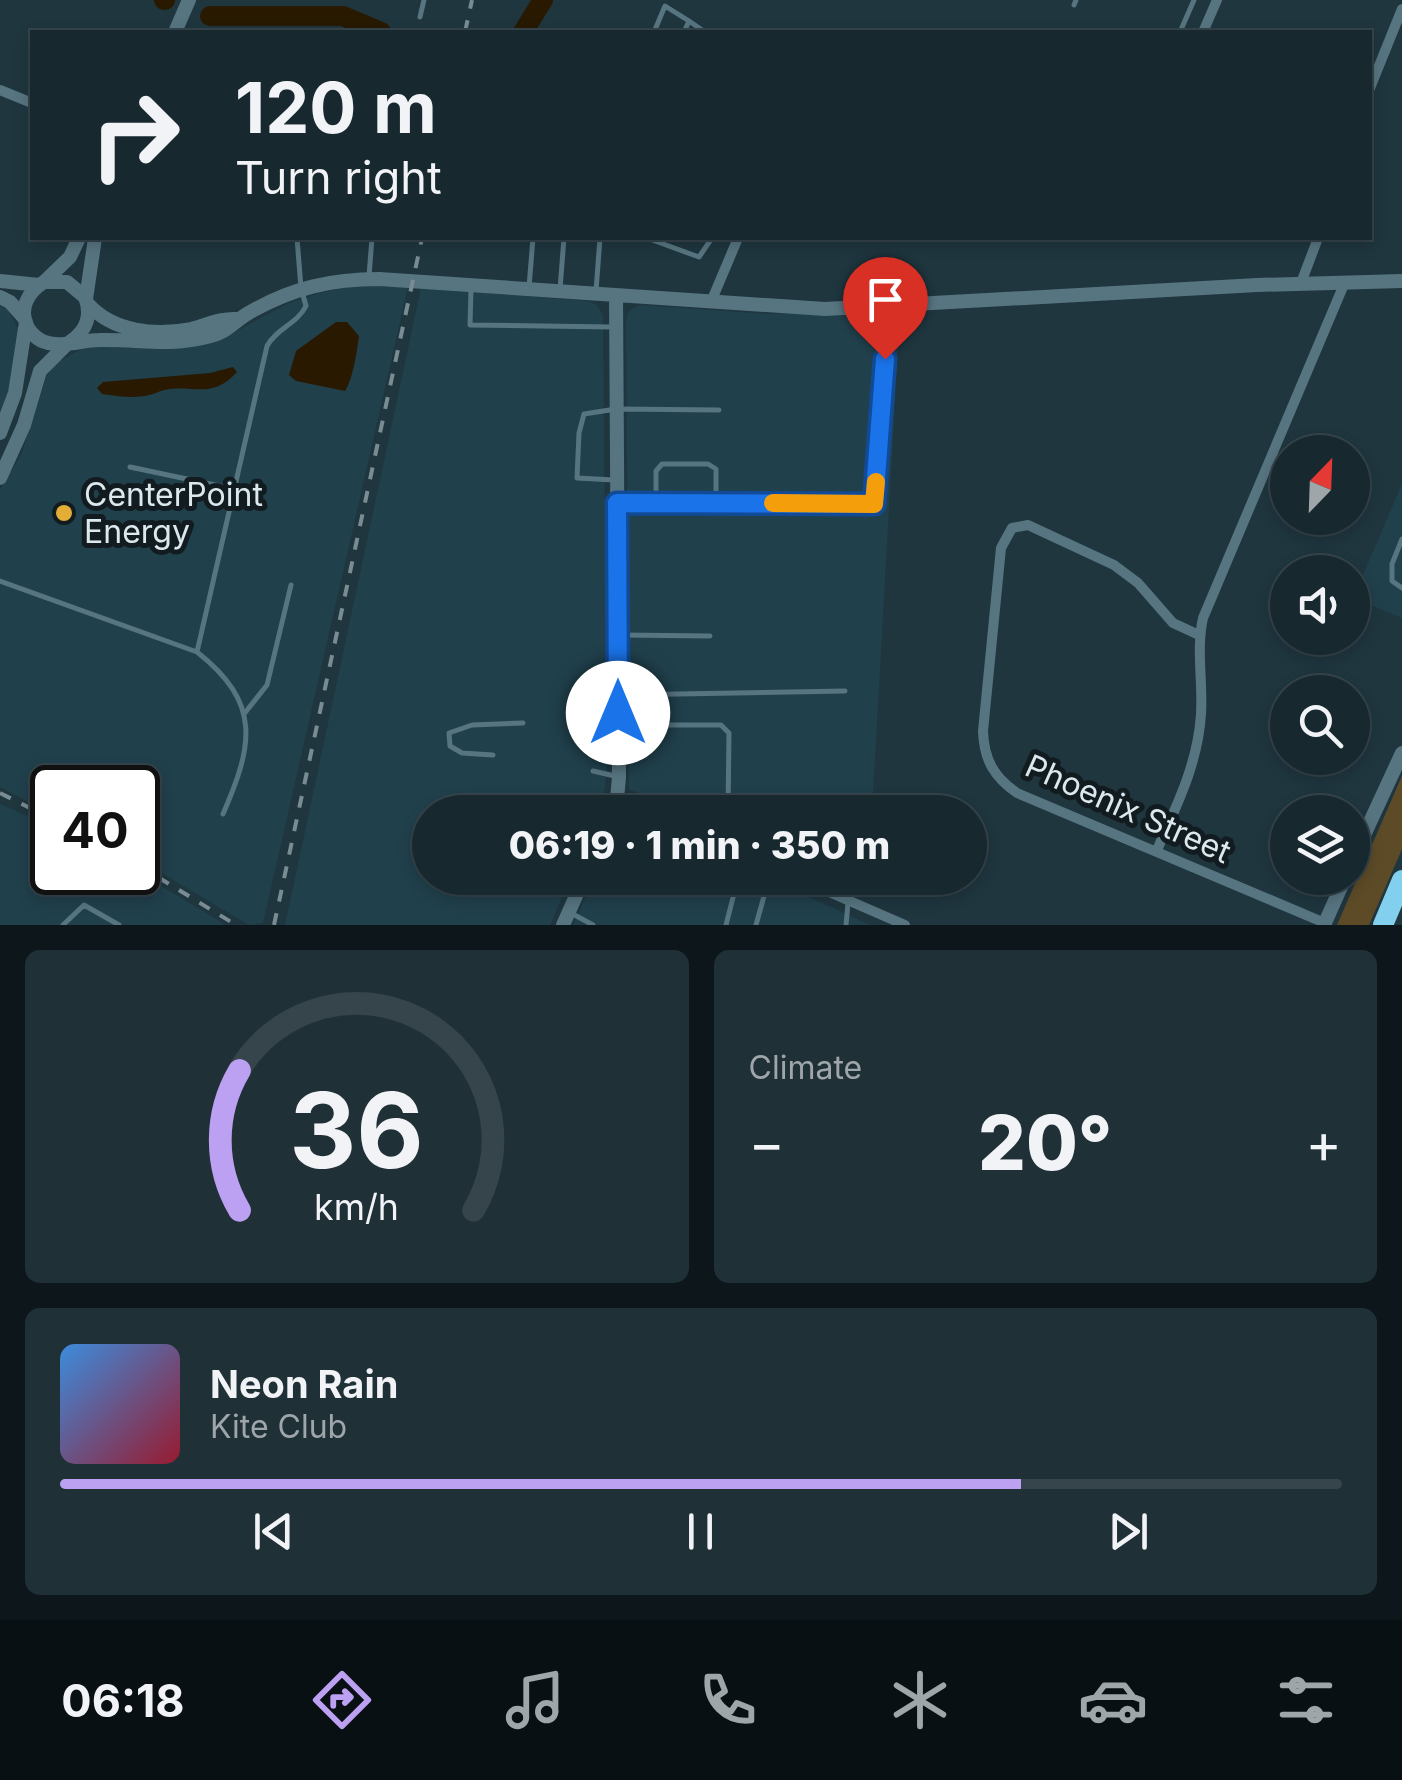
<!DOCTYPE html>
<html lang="en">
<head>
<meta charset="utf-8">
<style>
  :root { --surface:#17282f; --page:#203037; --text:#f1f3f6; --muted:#9ea6aa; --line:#36444b; --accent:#bca0f2 }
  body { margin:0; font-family:Inter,sans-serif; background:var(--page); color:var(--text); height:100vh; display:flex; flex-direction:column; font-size:38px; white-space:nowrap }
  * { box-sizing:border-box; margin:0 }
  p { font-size:32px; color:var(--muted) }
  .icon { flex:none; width:55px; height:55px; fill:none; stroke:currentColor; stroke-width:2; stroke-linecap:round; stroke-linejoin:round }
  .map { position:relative; height:925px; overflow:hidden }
  .details { display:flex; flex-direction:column; gap:25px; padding:25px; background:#0d161a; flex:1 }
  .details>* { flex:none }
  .guide { position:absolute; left:30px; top:30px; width:1342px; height:210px; border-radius:0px; box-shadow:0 5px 15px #0003,0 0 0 2px var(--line); background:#17282f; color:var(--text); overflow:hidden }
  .needle { width:65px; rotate:23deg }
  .buttons { position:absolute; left:1270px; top:435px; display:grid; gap:20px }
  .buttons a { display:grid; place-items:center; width:100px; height:100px; border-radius:50%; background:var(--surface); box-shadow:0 5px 15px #0003,0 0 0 2px var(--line); font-size:50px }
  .speed { position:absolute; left:30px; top:765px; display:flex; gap:20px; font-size:50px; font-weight:700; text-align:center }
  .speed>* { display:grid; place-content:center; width:130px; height:130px; border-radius:50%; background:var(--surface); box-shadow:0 5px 15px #0003,0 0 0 2px var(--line); line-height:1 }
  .speed .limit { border:5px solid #111; border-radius:15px; background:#fff; color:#111 }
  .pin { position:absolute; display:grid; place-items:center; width:85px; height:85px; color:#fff; margin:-102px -42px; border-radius:50% 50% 50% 0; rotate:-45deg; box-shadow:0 0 10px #0007 }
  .pin .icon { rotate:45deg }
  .me { position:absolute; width:110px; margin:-55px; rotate:0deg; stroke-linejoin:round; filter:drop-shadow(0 0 8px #0008) }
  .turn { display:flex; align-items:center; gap:35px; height:210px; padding:0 40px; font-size:45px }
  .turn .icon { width:130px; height:130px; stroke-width:2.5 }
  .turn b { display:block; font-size:70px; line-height:85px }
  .big { font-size:75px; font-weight:800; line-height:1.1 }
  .details .card { flex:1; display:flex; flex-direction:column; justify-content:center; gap:15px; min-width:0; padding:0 35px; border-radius:15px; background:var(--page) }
  .details .dial { align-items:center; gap:0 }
  .dial svg { height:260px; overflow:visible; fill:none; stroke:var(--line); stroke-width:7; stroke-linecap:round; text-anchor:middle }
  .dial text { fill:var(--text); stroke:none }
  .song { display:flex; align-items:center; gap:30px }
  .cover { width:120px; height:120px; border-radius:15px; background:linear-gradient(135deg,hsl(210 70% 55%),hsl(350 70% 35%)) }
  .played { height:10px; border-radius:5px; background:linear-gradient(90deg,var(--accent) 75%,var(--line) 75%) }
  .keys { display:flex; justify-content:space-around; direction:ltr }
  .heat { display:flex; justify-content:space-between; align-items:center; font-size:55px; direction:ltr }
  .details .tiles { flex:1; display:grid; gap:25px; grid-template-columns:1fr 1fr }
  .card:last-child { grid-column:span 2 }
  .trip { position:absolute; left:412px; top:795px; width:575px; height:100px; border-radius:50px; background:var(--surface); box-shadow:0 5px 15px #0003,0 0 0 2px var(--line); font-weight:800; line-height:100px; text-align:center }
  .menu { display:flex; height:160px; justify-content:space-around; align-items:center; background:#091013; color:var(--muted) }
  .menu .icon { width:70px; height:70px }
  .menu .active { color:var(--accent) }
  .menu b { font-size:45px; color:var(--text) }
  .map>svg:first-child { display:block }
  .built { fill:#20404c }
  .green { fill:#5d4b27 }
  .water { fill:#281900 }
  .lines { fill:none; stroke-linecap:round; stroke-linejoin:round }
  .river { stroke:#281900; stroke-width:20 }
  .service { stroke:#577581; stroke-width:5 }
  .minor { stroke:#577581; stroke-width:10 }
  .tertiary { stroke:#577581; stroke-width:14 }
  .motorway { stroke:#83d0ee; stroke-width:20 }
  .rail { stroke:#798b93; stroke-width:4; stroke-dasharray:12 12; stroke-linecap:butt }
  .route-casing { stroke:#114b97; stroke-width:25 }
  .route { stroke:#1a73e8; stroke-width:18 }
  .slow { stroke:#f59e0b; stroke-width:18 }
  .poi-dot { fill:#e3ae35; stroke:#121c20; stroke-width:4 }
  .labels { text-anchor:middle; stroke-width:10; stroke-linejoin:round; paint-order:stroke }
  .poi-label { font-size:32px; fill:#dbe8ee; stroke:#121c20; text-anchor:start }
  .street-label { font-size:32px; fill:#dbe8ee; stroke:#121c20 }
</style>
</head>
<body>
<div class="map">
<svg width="1402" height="925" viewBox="0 0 1402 925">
  <rect width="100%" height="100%" fill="#1f363f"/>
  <path class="built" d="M 355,286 L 408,287 L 263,923 L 249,925 L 138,859 L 138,788 L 52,788 L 52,814 L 0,787 L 0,490 L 21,455 L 47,375 L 56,363 L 87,346 L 162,349 L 203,344 L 233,333 L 287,304 L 320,293 Z
    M 421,288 L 588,301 L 597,305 L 603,315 L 607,771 L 604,794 L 597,812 L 430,812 L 430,878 L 570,878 L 550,925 L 285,925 Z
    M 0,303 L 7,308 L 18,329 L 14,373 L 0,417 Z
    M 640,305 L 768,314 L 900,310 L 872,812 L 678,812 L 629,789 L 626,321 L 629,311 Z
    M 1402,484 L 1402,618 L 1353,598 Z
    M 0,804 L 52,827 L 52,872 L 138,872 L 226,925 L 0,925 Z
    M 594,878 L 768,878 L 870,925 L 573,925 Z"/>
  <path class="green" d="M 1402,776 L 1402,849 L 1369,925 L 1337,925 Z"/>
  <path class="water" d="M 336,322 L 347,322 L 359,336 C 357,351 353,379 345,391 L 296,381 L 289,375 L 296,351 Z
    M 233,367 L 237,372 C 211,400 195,384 164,390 C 160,391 154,394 149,395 C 134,399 117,396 102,394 L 97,388 L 103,382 L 210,373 Z"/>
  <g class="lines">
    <path class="river" d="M 164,0 L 165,0
      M 210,16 L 343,16 L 381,32
      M 523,32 L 543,0"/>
    <path class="service" d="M 1074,5 L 1076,0
      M 420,17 L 424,0
      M 689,21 L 705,32
      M 654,32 L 665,6 L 689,21 L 684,32
      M 1180,32 L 1194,0
      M 647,238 L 699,257 L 712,238
      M 369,276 L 372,238
      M 529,287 L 533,238
      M 471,289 L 470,325 L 612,327
      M 560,289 L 564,238
      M 596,291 L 600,238
      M 130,467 L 234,489
      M 614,480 L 577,478 L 579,433 L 584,414 L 616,409 L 719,410
      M 620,503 L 874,504 L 882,374 L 888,344 L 887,309
      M 656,503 L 656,471 L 662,464 L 708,464 L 716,469 L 716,503
      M 1402,539 L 1392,564 L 1392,581 L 1402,588
      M 0,581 L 197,652 C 262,703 253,745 223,814
      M 621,635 L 710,636
      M 197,652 L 267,346 C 277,328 297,324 306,306 L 301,288 L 297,238
      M 621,695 L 845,691
      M 244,714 L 267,685 L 291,585
      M 589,714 L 615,713
      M 621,725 L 721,725 L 729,733 L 728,812
      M 493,755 L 462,753 L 450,746 L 449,733 L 472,725 L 523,723
      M 593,771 L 615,776
      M 516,879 L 517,878
      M 569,912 L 593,925
      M 63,925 L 84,905 L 119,925
      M 726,925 L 738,878
      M 756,925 L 769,878
      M 846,925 L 848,903"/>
    <path class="minor" d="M 1203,32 L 1217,0
      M 1370,88 L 1402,9
      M 0,90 L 32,103
      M 1301,283 L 1318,238
      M 711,302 L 738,238
      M 1199,635 L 1173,623 L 1138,583 L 1114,565 L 1028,525 L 1012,528 L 1001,548 L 983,731 C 984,760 994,777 1017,793 L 1325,923
      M 617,799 L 648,812
      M 1157,850 C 1177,805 1198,763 1201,714 C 1203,682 1196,649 1203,618 L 1345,282
      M 797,878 L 905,925"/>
    <path class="tertiary" d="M 175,32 L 189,0
      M 0,281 L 39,285
      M 43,283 L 70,257 L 79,238
      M 0,297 L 10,302 L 25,319
      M 86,299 L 95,238
      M 88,304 C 113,332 155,336 191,329 C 207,325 220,318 237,319
      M 71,341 C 87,330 92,315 85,297 L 67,282 L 44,282 C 28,292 18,309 28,328 C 32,334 38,340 45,342 C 61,348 83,340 99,340 C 138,339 167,347 207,337 C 230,332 233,321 252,311 C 293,288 332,279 379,279 L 825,309 L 1257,285 L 1402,281
      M 0,433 L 15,393 L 26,322
      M 0,478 L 24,425 L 40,371 L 68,343
      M 611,812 L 617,799 L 619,777 L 616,296
      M 1352,861 L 1402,753
      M 563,925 L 584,878
      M 1324,925 L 1345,878"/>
    <path class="motorway" d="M 1383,925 L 1402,880"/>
    <path class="rail" d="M 465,32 L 472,0
      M 0,793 L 52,819
      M 138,865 L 236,925
      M 274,925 L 422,238"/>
  </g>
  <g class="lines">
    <defs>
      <path id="route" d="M 618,713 L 617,503 L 874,504 L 885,359"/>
    </defs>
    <use href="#route" class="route-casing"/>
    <use href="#route" class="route"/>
    <path class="slow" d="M 773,503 L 874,504 L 876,482"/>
  </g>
  <circle class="poi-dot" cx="64" cy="513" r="10"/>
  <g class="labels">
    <g class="poi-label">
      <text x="84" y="506">CenterPoint<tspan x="84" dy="37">Energy</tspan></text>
    </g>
    <g class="street-label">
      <text transform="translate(1128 809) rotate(24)" y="11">Phoenix Street</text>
    </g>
  </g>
</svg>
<div class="buttons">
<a><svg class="needle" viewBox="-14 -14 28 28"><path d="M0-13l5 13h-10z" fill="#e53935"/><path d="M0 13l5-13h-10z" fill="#9ea6aa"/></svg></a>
<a><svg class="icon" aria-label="sound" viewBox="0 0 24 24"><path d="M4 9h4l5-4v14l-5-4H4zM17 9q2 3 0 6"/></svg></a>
<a><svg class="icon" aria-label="search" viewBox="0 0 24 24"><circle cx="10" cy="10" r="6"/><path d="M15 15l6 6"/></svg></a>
<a><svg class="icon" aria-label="layers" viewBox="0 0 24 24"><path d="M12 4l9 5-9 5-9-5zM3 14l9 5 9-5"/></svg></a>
</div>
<div class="speed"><div class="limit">40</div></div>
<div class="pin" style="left:885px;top:359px;background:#d93025"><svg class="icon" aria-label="arrive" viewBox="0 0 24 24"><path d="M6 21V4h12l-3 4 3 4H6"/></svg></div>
<svg class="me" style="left:618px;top:713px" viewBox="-20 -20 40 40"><circle r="19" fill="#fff"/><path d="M0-13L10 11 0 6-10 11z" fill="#1a73e8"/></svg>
<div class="trip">06:19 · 1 min · 350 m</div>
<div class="guide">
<div class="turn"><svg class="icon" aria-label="right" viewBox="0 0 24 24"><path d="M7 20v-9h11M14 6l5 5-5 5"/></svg><div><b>120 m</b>Turn right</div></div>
</div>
</div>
<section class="details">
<div class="tiles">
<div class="card dial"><svg viewBox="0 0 100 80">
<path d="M14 69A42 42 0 1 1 86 69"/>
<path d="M14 69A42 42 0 0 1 14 26" stroke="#bca0f2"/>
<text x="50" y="56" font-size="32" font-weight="700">36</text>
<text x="50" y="72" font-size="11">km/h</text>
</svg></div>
<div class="card"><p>Climate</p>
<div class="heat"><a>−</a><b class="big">20°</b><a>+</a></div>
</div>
<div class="card">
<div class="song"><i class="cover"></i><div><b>Neon Rain</b><p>Kite Club</p></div></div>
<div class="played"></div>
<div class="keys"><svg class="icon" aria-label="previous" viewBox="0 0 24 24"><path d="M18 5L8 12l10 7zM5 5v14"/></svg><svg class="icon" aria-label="pause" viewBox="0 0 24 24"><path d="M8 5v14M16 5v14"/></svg><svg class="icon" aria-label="next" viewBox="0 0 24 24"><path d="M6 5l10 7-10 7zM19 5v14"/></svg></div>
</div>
</div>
</section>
<nav class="menu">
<b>06:18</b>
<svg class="icon active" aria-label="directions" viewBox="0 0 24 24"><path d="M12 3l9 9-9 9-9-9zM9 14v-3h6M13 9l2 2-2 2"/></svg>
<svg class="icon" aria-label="music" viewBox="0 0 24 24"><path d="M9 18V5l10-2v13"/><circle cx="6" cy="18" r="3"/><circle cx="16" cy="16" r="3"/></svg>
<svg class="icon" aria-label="phone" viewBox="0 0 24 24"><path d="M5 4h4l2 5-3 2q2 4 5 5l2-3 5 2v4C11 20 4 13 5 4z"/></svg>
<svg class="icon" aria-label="climate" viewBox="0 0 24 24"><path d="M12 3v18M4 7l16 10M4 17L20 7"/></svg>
<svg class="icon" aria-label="car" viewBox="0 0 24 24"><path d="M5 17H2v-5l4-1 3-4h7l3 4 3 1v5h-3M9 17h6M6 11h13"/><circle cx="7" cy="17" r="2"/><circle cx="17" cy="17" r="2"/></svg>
<svg class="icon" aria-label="filters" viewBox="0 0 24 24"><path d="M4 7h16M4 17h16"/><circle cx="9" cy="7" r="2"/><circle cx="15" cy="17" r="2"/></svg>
</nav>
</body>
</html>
